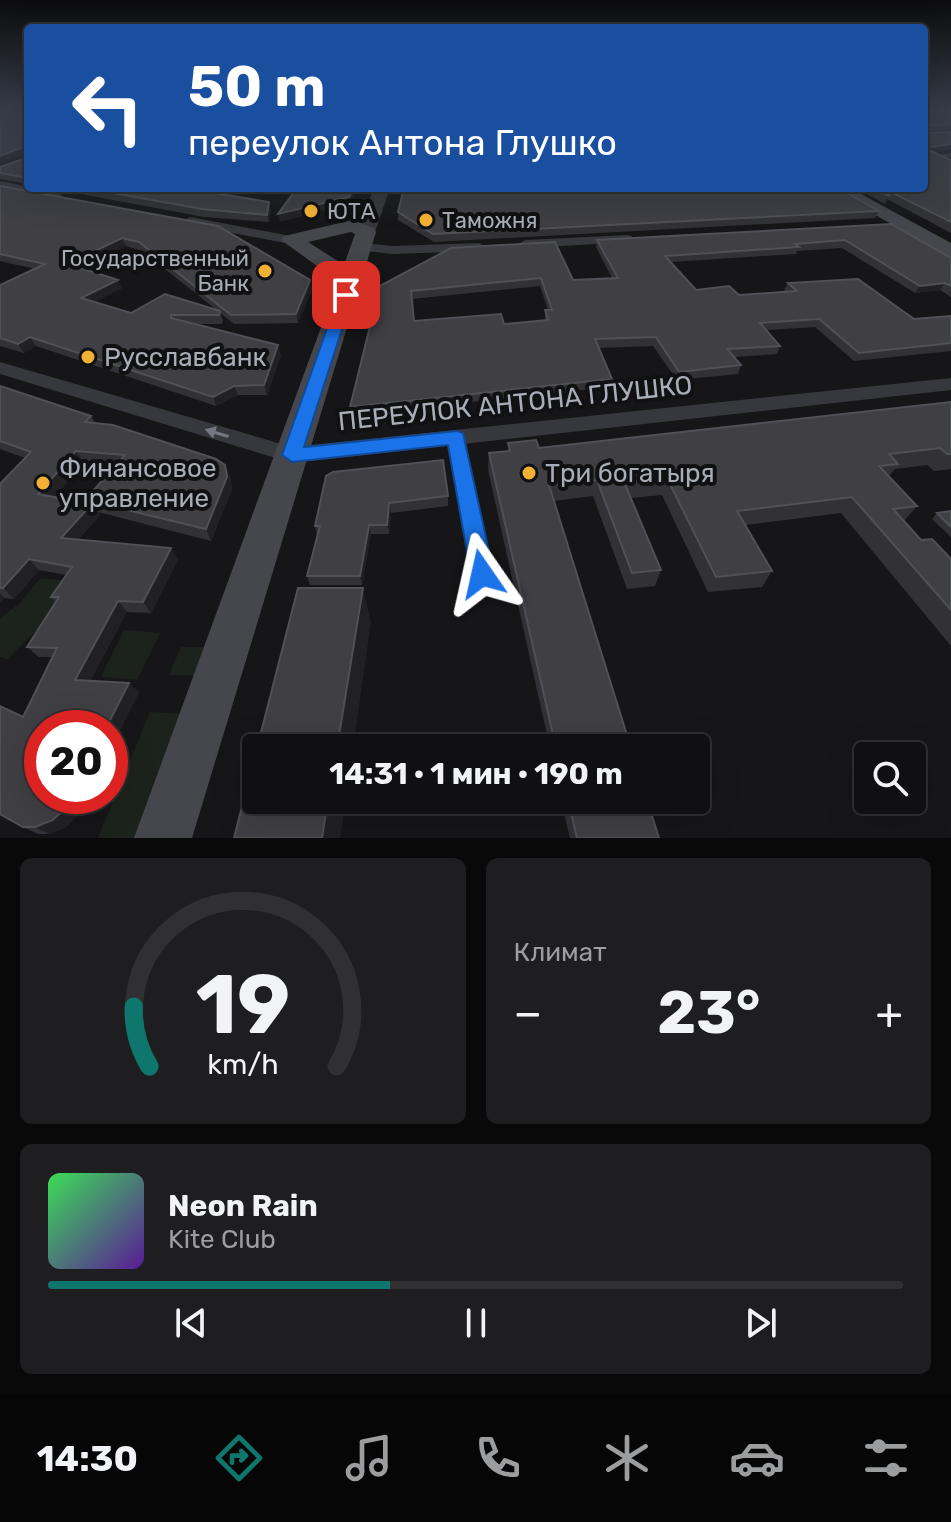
<!DOCTYPE html>
<html lang="ru">
<head>
<meta charset="utf-8">
<style>
  :root { --surface:#101012; --page:#1e1e20; --text:#f1f3f6; --muted:#9c9d9f; --line:#303032; --accent:#0f766e }
  body { margin:0; font-family:Rubik,sans-serif; background:var(--page); color:var(--text); height:100vh; display:flex; flex-direction:column; font-size:30px; white-space:nowrap }
  * { box-sizing:border-box; margin:0 }
  p { font-size:26px; color:var(--muted) }
  .icon { flex:none; width:44px; height:44px; fill:none; stroke:currentColor; stroke-width:2; stroke-linecap:round; stroke-linejoin:round }
  .map { position:relative; height:838px; overflow:hidden }
  .details { display:flex; flex-direction:column; gap:20px; padding:20px; background:#09090a; flex:1 }
  .details>* { flex:none }
  .top-card { position:absolute; left:24px; top:24px; width:904px; height:168px; border-radius:8px; box-shadow:0 8px 32px #0002,0 0 0 2px var(--line); background:#1a4fa0; color:#fff; overflow:hidden }
  .fabs { position:absolute; left:854px; top:742px; display:grid; gap:16px }
  .fabs a { display:grid; place-items:center; width:72px; height:72px; border-radius:8px; background:var(--surface); box-shadow:0 8px 32px #0002,0 0 0 2px var(--line); font-size:40px }
  .speed { position:absolute; left:24px; top:710px; display:flex; gap:16px; font-size:40px; font-weight:700; text-align:center }
  .speed>* { display:grid; place-content:center; width:104px; height:104px; border-radius:50%; background:var(--surface); box-shadow:0 8px 32px #0002,0 0 0 2px var(--line); line-height:1 }
  .speed .limit { border:12px solid #d22; background:#fff; color:#111 }
  .pin { position:absolute; display:grid; place-items:center; width:68px; height:68px; color:#fff; margin:-34px; border-radius:16px; box-shadow:0 4px 12px #0006 }
  .me { position:absolute; width:88px; margin:-44px; rotate:349deg; stroke-linejoin:round; filter:drop-shadow(0 0 6px #0008) }
  .turn { display:flex; align-items:center; gap:28px; height:168px; padding:0 32px; font-size:36px }
  .turn .icon { width:104px; height:104px; stroke-width:2.5 }
  .turn b { display:block; font-size:56px; line-height:68px }
  .big { font-size:60px; font-weight:700; line-height:1.1 }
  .details .tile { flex:1; display:flex; flex-direction:column; justify-content:center; gap:12px; min-width:0; padding:0 28px; border-radius:12px; background:var(--page) }
  .details .dial { align-items:center; gap:0 }
  .dial svg { height:208px; overflow:visible; fill:none; stroke:var(--line); stroke-width:7; stroke-linecap:round; text-anchor:middle }
  .dial text { fill:var(--text); stroke:none }
  .song { display:flex; align-items:center; gap:24px }
  .cover { width:96px; height:96px; border-radius:12px; background:linear-gradient(135deg,hsl(130 70% 55%),hsl(270 70% 35%)) }
  .played { height:8px; border-radius:4px; background:linear-gradient(90deg,var(--accent) 40%,var(--line) 40%) }
  .keys { display:flex; justify-content:space-around; direction:ltr }
  .heat { display:flex; justify-content:space-between; align-items:center; font-size:44px; direction:ltr }
  .details .tiles { flex:1; display:grid; gap:20px; grid-template-columns:1fr 1fr }
  .tile:last-child { grid-column:span 2 }
  .trip { position:absolute; left:242px; top:734px; width:468px; height:80px; border-radius:8px; background:var(--surface); box-shadow:0 8px 32px #0002,0 0 0 2px var(--line); font-weight:700; line-height:80px; text-align:center }
  .tab-bar { display:flex; height:128px; justify-content:space-around; align-items:center; background:#060607; color:var(--muted) }
  .tab-bar .icon { width:56px; height:56px }
  .tab-bar .current { color:var(--accent) }
  .tab-bar b { font-size:36px; color:var(--text) }
  .map>svg:first-child { display:block }
  .green { fill:#1c231d }
  .lines { fill:none; stroke-linecap:round; stroke-linejoin:round }
  .service { fill:#37383d; fill-rule:evenodd }
  .minor { fill:#37383d; fill-rule:evenodd }
  .tertiary { fill:#37383d; fill-rule:evenodd }
  .secondary { fill:#45474d; fill-rule:evenodd }
  .wall { fill:#323236; fill-rule:evenodd }
  .shaded-wall { fill:#212124 }
  .building { fill:#3f3f44; stroke:#4f5156; stroke-width:2; fill-rule:evenodd }
  .oneway { fill:#757881 }
  .route { fill:#1a73e8; stroke:#114b97; stroke-width:2 }
  .poi-dot { fill:#f2b134; stroke:#111113; stroke-width:3 }
  .labels { text-anchor:middle; stroke-width:8; stroke-linejoin:round; paint-order:stroke }
  .far-poi-label { font-size:22px; fill:#a8adb8; stroke:#111113; text-anchor:start }
  .poi-label { font-size:26px; fill:#a8adb8; stroke:#111113; text-anchor:start }
  .street-label { font-size:26px; fill:#a8adb8; stroke:#111113 }
</style>
</head>
<body>
<div class="map">
<svg width="951" height="838" viewBox="0 0 951 838">
  <rect width="100%" height="100%" fill="#161618"/>
  <path class="green" d="M 41,578 L 70,581 L 50,617 L 7,659 L 0,657 L 0,618 L 19,604 Z
    M 124,630 L 160,633 L 137,680 L 101,677 Z
    M 181,647 L 213,647 L 202,676 L 169,675 Z
    M 150,712 L 188,714 L 144,838 L 98,838 Z"/>
  <g class="lines">
    <path class="service" d="M 951,153 L 951,157 L 934,158 L 931,156 Z
      M 457,433 L 463,437 L 489,574 L 487,578 L 482,580 L 477,578 L 475,574 L 451,437 Z"/>
    <path class="minor" d="M 0,108 L 28,113 L 28,119 L 0,114 Z
      M 0,181 L 58,193 L 64,197 L 58,201 L 0,189 Z
      M 190,217 L 291,236 L 298,240 L 291,244 L 185,224 L 183,221 Z
      M 627,235 L 632,236 L 632,242 L 525,248 L 518,244 L 525,240 Z
      M 361,243 L 393,246 L 479,243 L 486,247 L 479,251 L 393,254 L 356,250 L 356,244 Z
      M 0,362 L 292,447 L 951,378 L 951,390 L 292,463 L 0,374 Z"/>
    <path class="tertiary" d="M 374,188 L 390,188 L 375,232 L 366,237 L 357,232 Z"/>
    <path class="secondary" d="M 828,188 L 850,188 L 951,243 L 951,258 Z
      M 353,220 L 373,228 L 376,232 L 192,838 L 134,838 L 338,281 L 281,240 L 284,236 ZM 351,232 L 355,234 L 344,265 L 308,242 Z"/>
  </g>
  <path class="wall" d="M 11,107 L 28,107 L 28,111 Z
    M 924,107 L 951,107 L 951,130 L 927,132 L 927,133 L 951,132 L 951,150 L 933,152 L 951,160 L 951,233 L 887,199 L 885,204 L 856,188 L 924,188 Z
    M 28,113 L 28,184 L 0,179 L 0,173 L 26,158 L 25,116 Z
    M 0,186 L 310,280 L 312,289 L 298,323 L 234,324 L 220,313 L 223,320 L 222,324 L 194,324 L 281,355 L 267,395 L 238,395 L 216,406 L 36,346 L 24,353 L 0,346 L 0,285 L 35,269 L 0,261 ZM 126,246 L 142,251 L 218,311 L 131,313 L 94,302 L 122,288 L 82,268 Z
    M 49,188 L 245,188 L 232,196 L 271,210 L 269,222 L 204,217 Z
    M 879,211 L 875,218 L 434,242 L 398,220 L 398,212 Z
    M 891,224 L 951,258 L 951,297 L 940,290 L 915,293 L 842,248 L 797,251 L 796,254 L 671,262 L 696,290 L 739,295 L 786,292 L 784,290 L 788,283 L 914,319 L 951,316 L 951,351 L 854,361 L 815,327 L 767,330 L 780,346 L 777,354 L 734,357 L 741,365 L 738,374 L 677,380 L 653,346 L 598,348 L 612,379 L 610,387 L 352,415 L 350,407 L 380,286 L 451,248 L 573,280 L 612,278 L 596,247 L 597,240 ZM 540,286 L 548,310 L 545,310 L 545,320 L 504,324 L 414,321 L 412,299 Z
    M 0,386 L 91,416 L 95,423 L 225,465 L 230,476 L 232,489 L 211,541 L 98,512 L 100,515 L 78,540 L 178,559 L 151,613 L 127,612 L 90,681 L 139,692 L 110,751 L 110,728 L 80,813 L 66,827 L 50,834 L 38,834 L 23,827 L 23,717 L 52,657 L 39,657 L 27,647 L 56,602 L 51,597 L 66,575 L 39,570 L 14,599 L 5,598 L 0,602 L 0,484 L 25,458 L 0,449 ZM 84,463 L 116,465 L 85,500 L 88,503 L 54,497 Z
    M 951,402 L 951,469 L 934,471 L 927,465 L 895,469 L 889,476 L 917,506 L 904,521 L 921,540 L 951,559 L 951,646 L 841,513 L 745,525 L 772,571 L 762,587 L 708,592 L 662,495 L 631,498 L 661,570 L 655,586 L 627,589 L 593,496 L 554,501 L 631,748 L 550,748 L 488,470 L 489,453 L 508,451 L 508,443 L 539,448 Z
    M 326,476 L 448,496 L 448,506 L 391,513 L 389,534 L 371,534 L 362,585 L 310,585 L 307,576 L 317,535 L 315,526 Z
    M 951,511 L 951,537 L 932,519 L 937,513 Z
    M 561,800 L 647,800 L 659,838 L 570,838 Z"/>
  <path class="shaded-wall" d="M 951,144 L 951,150 L 924,154 L 924,148 Z
    M 26,146 L 28,152 L 0,164 L 0,156 Z
    M 231,188 L 245,188 L 222,201 L 220,194 Z
    M 354,188 L 358,188 L 350,204 L 280,222 L 278,214 Z
    M 269,202 L 271,210 L 269,222 L 267,215 Z
    M 122,238 L 126,246 L 73,273 L 68,264 Z
    M 118,280 L 122,288 L 85,307 L 81,298 Z
    M 310,280 L 312,289 L 298,323 L 296,314 Z
    M 945,283 L 940,290 L 915,293 L 920,286 Z
    M 30,337 L 36,346 L 24,353 L 18,344 Z
    M 278,345 L 281,355 L 267,395 L 264,385 Z
    M 234,386 L 238,395 L 216,406 L 213,397 Z
    M 76,451 L 84,463 L 47,506 L 38,494 Z
    M 225,465 L 230,476 L 232,489 L 211,541 L 206,529 Z
    M 389,503 L 391,513 L 389,534 L 387,525 Z
    M 92,504 L 100,515 L 70,549 L 61,538 Z
    M 369,525 L 371,534 L 362,585 L 360,576 Z
    M 171,548 L 178,559 L 151,613 L 143,602 Z
    M 29,559 L 39,570 L 14,599 L 3,588 Z
    M 363,588 L 371,622 L 353,748 L 337,748 Z
    M 0,593 L 5,598 L 0,602 Z
    M 118,601 L 127,612 L 85,690 L 75,680 Z
    M 129,683 L 139,692 L 110,751 L 110,728 L 106,728 Z
    M 72,796 L 88,796 L 80,813 L 66,827 L 50,834 L 35,827 Z
    M 328,800 L 346,800 L 340,838 L 322,838 Z"/>
  <path class="building" d="M 924,107 L 951,107 L 951,124 L 925,126 L 927,133 L 951,132 L 951,144 L 924,148 Z
    M 0,112 L 25,116 L 28,113 L 28,178 L 0,173 L 0,167 L 26,158 L 26,146 L 0,156 Z
    M 924,148 L 951,160 L 951,222 L 891,192 L 889,196 L 873,188 L 924,188 Z
    M 0,186 L 218,226 L 310,280 L 296,314 L 231,315 L 139,242 L 122,238 L 68,264 L 118,280 L 81,298 L 131,313 L 165,294 L 220,311 L 219,315 L 171,315 L 171,318 L 278,345 L 264,385 L 234,386 L 213,397 L 30,337 L 18,344 L 0,338 L 0,285 L 45,264 L 0,254 Z
    M 85,188 L 231,188 L 220,194 L 269,202 L 267,215 L 202,209 Z
    M 297,188 L 354,188 L 349,197 L 278,214 Z
    M 404,188 L 838,188 L 879,211 L 433,234 L 398,212 Z
    M 891,224 L 951,258 L 951,286 L 945,283 L 920,286 L 845,240 L 795,244 L 799,247 L 665,256 L 696,290 L 729,286 L 739,295 L 797,291 L 788,283 L 858,279 L 914,319 L 951,316 L 951,343 L 859,353 L 819,319 L 760,323 L 780,346 L 727,349 L 741,365 L 679,372 L 656,337 L 595,339 L 612,379 L 350,407 L 380,286 L 451,248 L 555,242 L 573,280 L 618,278 L 597,240 ZM 541,278 L 552,310 L 545,310 L 548,320 L 504,324 L 501,314 L 414,321 L 411,291 Z
    M 0,386 L 91,416 L 85,422 L 113,425 L 216,459 L 225,465 L 227,477 L 206,529 L 85,500 L 125,455 L 76,451 L 38,494 L 92,504 L 61,538 L 171,548 L 143,602 L 118,601 L 75,680 L 129,683 L 106,728 L 42,728 L 42,796 L 72,796 L 68,806 L 53,820 L 35,827 L 23,827 L 0,814 L 0,706 L 23,717 L 57,648 L 27,647 L 59,597 L 51,597 L 72,567 L 29,559 L 3,588 L 0,588 L 0,484 L 31,452 L 0,441 Z
    M 951,402 L 951,454 L 947,454 L 940,448 L 889,454 L 898,464 L 879,466 L 917,506 L 893,509 L 921,540 L 932,539 L 951,559 L 951,610 L 852,497 L 737,511 L 772,571 L 716,577 L 667,478 L 624,482 L 661,570 L 632,573 L 597,480 L 549,485 L 631,748 L 556,748 L 489,453 L 510,451 L 508,443 L 536,440 L 539,448 Z
    M 443,460 L 448,496 L 389,503 L 387,525 L 369,525 L 360,576 L 307,576 L 320,526 L 315,526 L 326,476 L 333,472 Z
    M 951,511 L 951,527 L 937,513 Z
    M 298,588 L 363,588 L 337,748 L 257,748 Z
    M 256,751 L 256,800 L 328,800 L 322,838 L 234,838 Z
    M 568,800 L 647,800 L 659,838 L 577,838 Z"/>
  <defs><path id="oneway-solid" d="M-6-.8H1V-3.2L6.5 0L1 3.2V.8H-6Z" transform="scale(2)"/></defs>
  <use class="oneway" href="#oneway-solid" transform="translate(217 433) rotate(-163)"/>
  <linearGradient id="sky" x2="0" y2="1"><stop stop-color="#0c0c0d"/><stop offset="0.48" stop-color="#363c48"/><stop offset="1" stop-color="#363c48" stop-opacity="0"/></linearGradient>
  <rect width="951" height="225" fill="url(#sky)"/>
  <path class="route" d="M 346,291 L 353,295 L 304,447 L 457,431 L 463,433 L 494,574 L 491,581 L 482,584 L 474,581 L 471,574 L 448,445 L 292,462 L 282,455 L 339,295 Z"/>
  <g class="poi-dot">
    <circle cx="311" cy="211" r="8"/>
    <circle cx="426" cy="220" r="8"/>
    <circle cx="265" cy="271" r="8"/>
    <circle cx="88" cy="357" r="8"/>
    <circle cx="529" cy="473" r="8"/>
    <circle cx="43" cy="483" r="8"/>
  </g>
  <g class="labels">
    <g class="far-poi-label">
      <text x="327" y="219">ЮТА</text>
      <text x="442" y="228">Таможня</text>
      <text x="249" y="266" text-anchor="end">Государственный<tspan x="249" dy="25">Банк</tspan></text>
    </g>
    <g class="poi-label">
      <text x="104" y="366">Русславбанк</text>
      <text x="59" y="477">Финансовое<tspan x="59" dy="30">управление</tspan></text>
      <text x="545" y="482">Три богатыря</text>
    </g>
    <g class="street-label">
      <text transform="translate(515 403) rotate(-6)" y="9">ПЕРЕУЛОК АНТОНА ГЛУШКО</text>
    </g>
  </g>
</svg>
<div class="fabs">
<a><svg class="icon" aria-label="search" viewBox="0 0 24 24"><circle cx="10" cy="10" r="6"/><path d="M15 15l6 6"/></svg></a>
</div>
<div class="speed"><div class="limit">20</div></div>
<div class="pin" style="left:346px;top:295px;background:#d93025"><svg class="icon" aria-label="arrive" viewBox="0 0 24 24"><path d="M6 21V4h12l-3 4 3 4H6"/></svg></div>
<svg class="me" style="left:482px;top:574px" viewBox="-20 -20 40 40"><path d="M0-17L14 15 0 8-14 15z" fill="#1a73e8" stroke="#fff" stroke-width="4"/></svg>
<div class="trip">14:31 · 1 мин · 190 m</div>
<div class="top-card">
<div class="turn"><svg class="icon" aria-label="left" viewBox="0 0 24 24"><path d="M17 20v-9H6M10 6l-5 5 5 5"/></svg><div><b>50 m</b>переулок Антона Глушко</div></div>
</div>
</div>
<section class="details">
<div class="tiles">
<div class="tile dial"><svg viewBox="0 0 100 80">
<path d="M14 69A42 42 0 1 1 86 69"/>
<path d="M14 69A42 42 0 0 1 8 46" stroke="#0f766e"/>
<text x="50" y="56" font-size="32" font-weight="700">19</text>
<text x="50" y="72" font-size="11">km/h</text>
</svg></div>
<div class="tile"><p>Климат</p>
<div class="heat"><a>−</a><b class="big">23°</b><a>+</a></div>
</div>
<div class="tile">
<div class="song"><i class="cover"></i><div><b>Neon Rain</b><p>Kite Club</p></div></div>
<div class="played"></div>
<div class="keys"><svg class="icon" aria-label="previous" viewBox="0 0 24 24"><path d="M18 5L8 12l10 7zM5 5v14"/></svg><svg class="icon" aria-label="pause" viewBox="0 0 24 24"><path d="M8 5v14M16 5v14"/></svg><svg class="icon" aria-label="next" viewBox="0 0 24 24"><path d="M6 5l10 7-10 7zM19 5v14"/></svg></div>
</div>
</div>
</section>
<nav class="tab-bar">
<b>14:30</b>
<svg class="icon current" aria-label="directions" viewBox="0 0 24 24"><path d="M12 3l9 9-9 9-9-9zM9 14v-3h6M13 9l2 2-2 2"/></svg>
<svg class="icon" aria-label="music" viewBox="0 0 24 24"><path d="M9 18V5l10-2v13"/><circle cx="6" cy="18" r="3"/><circle cx="16" cy="16" r="3"/></svg>
<svg class="icon" aria-label="phone" viewBox="0 0 24 24"><path d="M5 4h4l2 5-3 2q2 4 5 5l2-3 5 2v4C11 20 4 13 5 4z"/></svg>
<svg class="icon" aria-label="climate" viewBox="0 0 24 24"><path d="M12 3v18M4 7l16 10M4 17L20 7"/></svg>
<svg class="icon" aria-label="car" viewBox="0 0 24 24"><path d="M5 17H2v-5l4-1 3-4h7l3 4 3 1v5h-3M9 17h6M6 11h13"/><circle cx="7" cy="17" r="2"/><circle cx="17" cy="17" r="2"/></svg>
<svg class="icon" aria-label="filters" viewBox="0 0 24 24"><path d="M4 7h16M4 17h16"/><circle cx="9" cy="7" r="2"/><circle cx="15" cy="17" r="2"/></svg>
</nav>
</body>
</html>
